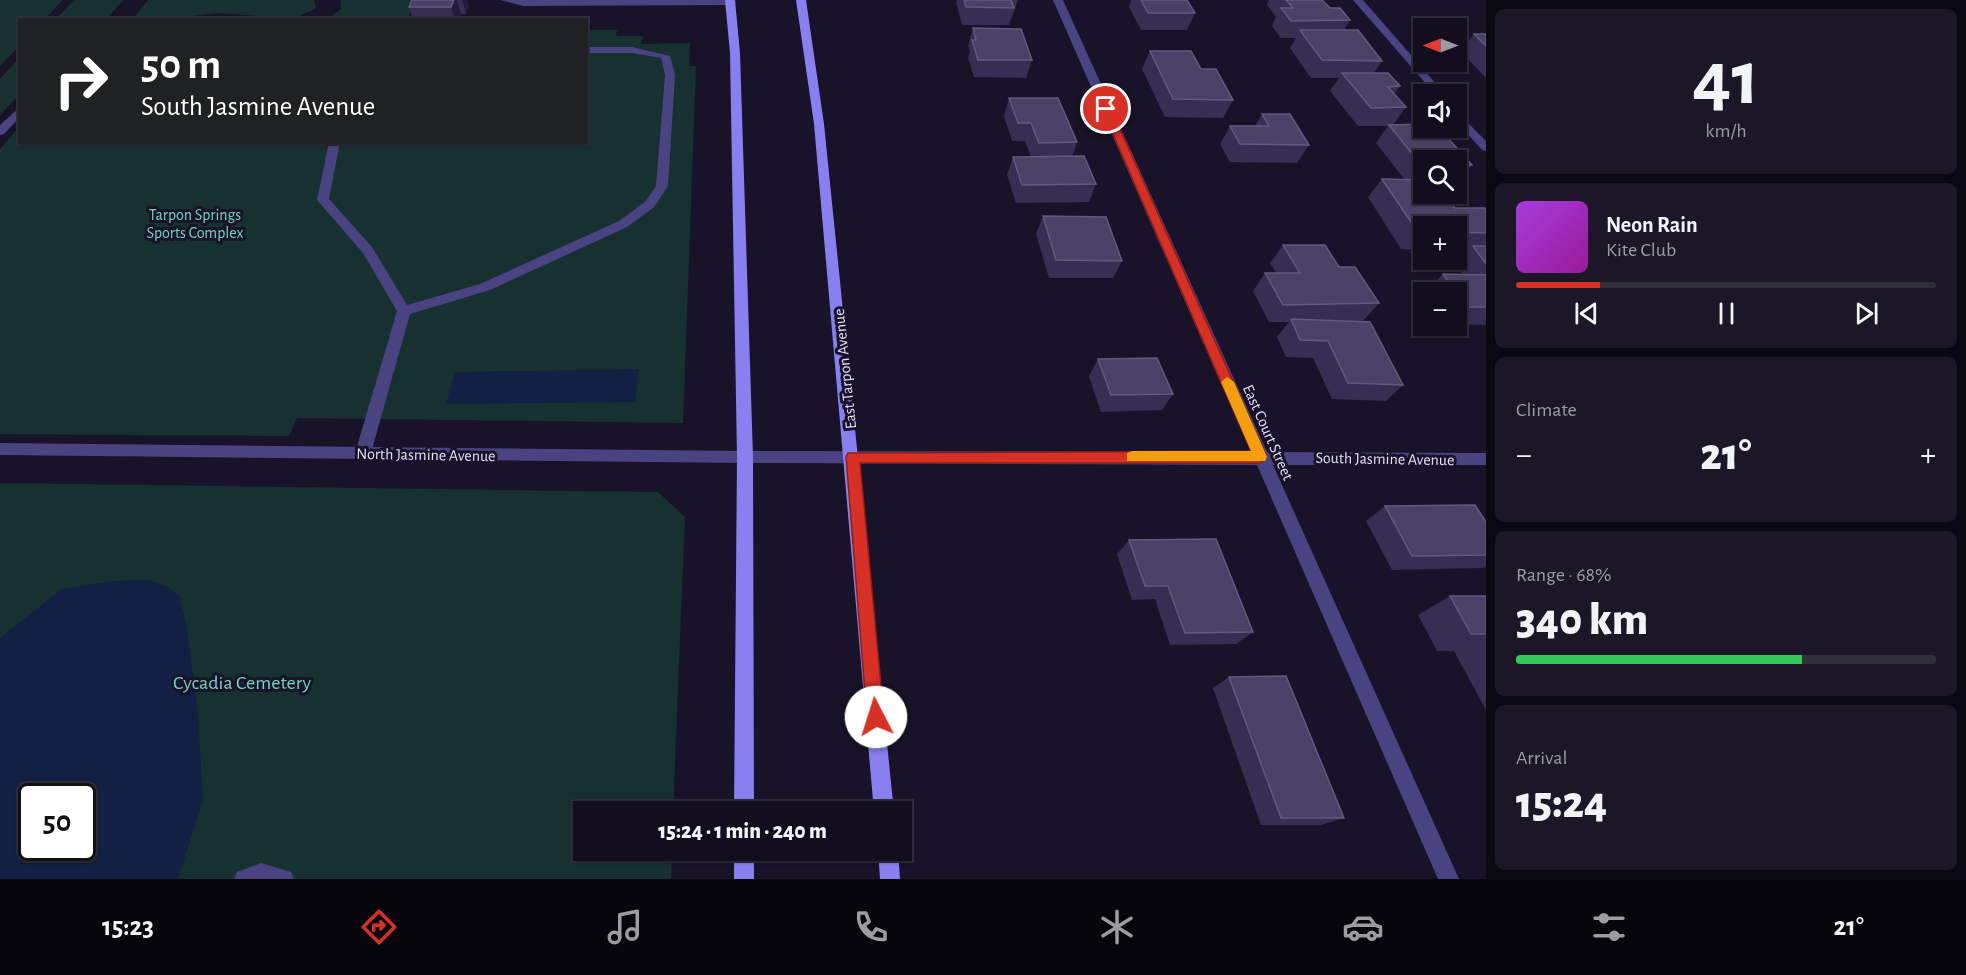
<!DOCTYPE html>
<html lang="en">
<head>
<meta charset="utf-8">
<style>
  :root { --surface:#120e1e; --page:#1b1727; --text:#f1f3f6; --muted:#9c9ca4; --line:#312e3c; --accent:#d93025 }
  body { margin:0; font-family:"Alegreya Sans",sans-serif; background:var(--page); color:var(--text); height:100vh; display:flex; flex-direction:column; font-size:22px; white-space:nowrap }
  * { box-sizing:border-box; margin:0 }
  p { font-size:20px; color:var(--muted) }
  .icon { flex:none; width:33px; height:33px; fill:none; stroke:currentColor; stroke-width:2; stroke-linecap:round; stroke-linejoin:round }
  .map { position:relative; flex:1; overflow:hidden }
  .panel { display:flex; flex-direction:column; gap:9px; padding:9px; background:#0a0810; width:480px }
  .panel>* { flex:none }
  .top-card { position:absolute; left:18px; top:18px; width:570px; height:126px; border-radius:0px; box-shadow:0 2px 4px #0004,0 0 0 2px var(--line); background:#202124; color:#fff; overflow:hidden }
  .needle { width:39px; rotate:270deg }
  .controls { position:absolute; left:1413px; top:18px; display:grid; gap:12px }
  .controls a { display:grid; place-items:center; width:54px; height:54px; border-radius:0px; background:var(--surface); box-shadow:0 2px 4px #0004,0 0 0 2px var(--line); font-size:30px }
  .speed { position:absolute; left:18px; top:783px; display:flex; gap:12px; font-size:30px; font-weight:700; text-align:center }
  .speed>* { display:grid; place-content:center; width:78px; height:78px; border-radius:50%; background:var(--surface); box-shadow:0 2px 4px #0004,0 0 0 2px var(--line); line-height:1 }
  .speed .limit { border:3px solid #111; border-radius:9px; background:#fff; color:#111 }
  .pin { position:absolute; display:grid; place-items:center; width:51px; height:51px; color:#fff; margin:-26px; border:3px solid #fff; border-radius:50%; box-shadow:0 2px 6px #0007 }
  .me { position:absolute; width:66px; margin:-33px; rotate:355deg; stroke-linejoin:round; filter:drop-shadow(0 0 4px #0008) }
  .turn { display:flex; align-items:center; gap:21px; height:126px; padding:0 24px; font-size:27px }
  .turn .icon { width:78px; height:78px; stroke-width:2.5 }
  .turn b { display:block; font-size:42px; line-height:51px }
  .big { font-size:45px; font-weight:800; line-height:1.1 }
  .panel .widget { flex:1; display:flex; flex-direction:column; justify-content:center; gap:9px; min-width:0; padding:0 21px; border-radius:9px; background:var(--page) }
  .panel .dial { align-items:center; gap:0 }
  .dial b { font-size:78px; line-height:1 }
  .song { display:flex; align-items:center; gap:18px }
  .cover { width:72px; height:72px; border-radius:9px; background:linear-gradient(135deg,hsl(280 70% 55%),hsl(300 70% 35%)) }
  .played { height:6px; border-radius:3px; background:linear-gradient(90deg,var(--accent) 20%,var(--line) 20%) }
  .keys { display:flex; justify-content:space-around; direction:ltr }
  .heat { display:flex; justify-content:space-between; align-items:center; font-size:33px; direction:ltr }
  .charge { height:9px; border-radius:4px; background:linear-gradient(90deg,#34c759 68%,var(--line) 0) }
  .trip { position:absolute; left:573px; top:801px; width:339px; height:60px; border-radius:0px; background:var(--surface); box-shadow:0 2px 4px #0004,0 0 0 2px var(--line); font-weight:800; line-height:60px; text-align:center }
  .dock { display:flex; height:96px; justify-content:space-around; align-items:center; background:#07060c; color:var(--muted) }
  .dock .icon { width:42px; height:42px }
  .dock .on { color:var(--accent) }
  .dock b { font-size:27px; color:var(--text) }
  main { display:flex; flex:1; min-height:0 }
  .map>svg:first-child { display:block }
  .green { fill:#173131; fill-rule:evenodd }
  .water { fill:#112043; fill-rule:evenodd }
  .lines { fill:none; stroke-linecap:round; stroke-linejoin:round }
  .service { fill:#494382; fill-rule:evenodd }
  .minor { fill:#494382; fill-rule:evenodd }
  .secondary { fill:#887ff1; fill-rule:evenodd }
  .wall { fill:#382e54 }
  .shaded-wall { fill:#231b3b }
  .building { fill:#4a4166; stroke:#62597d; stroke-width:1.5 }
  .route { fill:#d93025; stroke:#8d1f18; stroke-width:1.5 }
  .slow { fill:#f59e0b }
  .labels { text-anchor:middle; stroke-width:6; stroke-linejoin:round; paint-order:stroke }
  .park-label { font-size:16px; fill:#70d5c1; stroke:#181328 }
  .street-label { font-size:16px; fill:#e3ddfb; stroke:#181328 }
  .near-park-label { font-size:20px; fill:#70d5c1; stroke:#181328 }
</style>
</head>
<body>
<main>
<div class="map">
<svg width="1486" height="879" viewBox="0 0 1486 879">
  <rect width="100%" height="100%" fill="#181328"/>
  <path class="green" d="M 0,0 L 63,0 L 45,19 L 20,20 L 19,46 L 0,66 Z
    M 74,0 L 123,0 L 107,19 L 56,19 Z
    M 148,0 L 314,0 L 316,8 L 293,19 L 220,13 L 166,19 L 133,19 Z
    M 341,0 L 416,0 L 408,19 L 326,20 L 341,9 Z
    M 587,30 L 617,30 L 616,36 L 643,36 L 641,44 L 690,43 L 689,66 L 696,66 L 683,423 L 297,418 L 289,436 L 0,434 L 0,149 L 19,127 L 20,142 L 586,142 Z
    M 19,58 L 19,95 L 0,115 L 0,79 Z
    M 0,483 L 658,492 L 685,517 L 673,811 L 584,812 L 584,850 L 672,851 L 671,879 L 0,879 ZM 32,796 L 82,796 L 82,848 L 32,848 Z"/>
  <path class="water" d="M 639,369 L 635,402 L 446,404 L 455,372 Z
    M 149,580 L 168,587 L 180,597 L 187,628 L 198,713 L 203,800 L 178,879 L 0,879 L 0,638 L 62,589 L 113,581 ZM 32,796 L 82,796 L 82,848 L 32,848 Z"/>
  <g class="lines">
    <path class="service" d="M 500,0 L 734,0 L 736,2 L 731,5 L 523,6 Z
      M 586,47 L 632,47 L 670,56 L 675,75 L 668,186 L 654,207 L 627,227 L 490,290 L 410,314 L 371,453 L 368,457 L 358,457 L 355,453 L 397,311 L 363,253 L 317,200 L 329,142 L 340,142 L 329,199 L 372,247 L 407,305 L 480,284 L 619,221 L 646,201 L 656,186 L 665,75 L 661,58 L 632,53 L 586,53 Z
      M 20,107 L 20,117 L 4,134 L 0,135 L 0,125 Z
      M 261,863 L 291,872 L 294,879 L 234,879 L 237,872 Z"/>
    <path class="minor" d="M 1053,0 L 1063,0 L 1267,452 L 1486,453 L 1486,465 L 1273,465 L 1459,879 L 1438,879 L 1257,465 L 745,463 L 0,455 L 0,443 L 745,451 L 1251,452 Z
      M 1353,0 L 1363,0 L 1445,94 L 1435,94 Z
      M 1456,111 L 1486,141 L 1486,151 L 1482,150 L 1456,121 Z"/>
    <path class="secondary" d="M 725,0 L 735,0 L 740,53 L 753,457 L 754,812 L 734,812 L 737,457 L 730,53 Z
      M 796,0 L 806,0 L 824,124 L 894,812 L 874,812 L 814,124 Z
      M 734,850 L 754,850 L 754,879 L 734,879 Z
      M 878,850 L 898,850 L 900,879 L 880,879 Z"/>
  </g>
  <path class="wall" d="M 412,0 L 467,0 L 469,6 L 466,14 L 461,14 L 459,20 L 413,20 L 409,7 Z
    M 957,0 L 1018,0 L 1009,25 L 962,25 L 956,2 Z
    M 1131,0 L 1187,0 L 1195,13 L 1187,30 L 1141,30 L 1129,7 Z
    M 1269,0 L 1322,0 L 1330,8 L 1350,20 L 1344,30 L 1382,61 L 1374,73 L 1400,86 L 1394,94 L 1406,107 L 1393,125 L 1472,165 L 1456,183 L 1456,160 L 1424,160 L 1424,194 L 1455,208 L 1486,210 L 1486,325 L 1456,324 L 1456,292 L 1426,292 L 1443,274 L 1463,275 L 1456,263 L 1468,250 L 1456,250 L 1456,226 L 1424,226 L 1424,250 L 1401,249 L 1368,197 L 1382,179 L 1404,179 L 1376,143 L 1388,126 L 1358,126 L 1330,91 L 1339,78 L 1311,78 L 1290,48 L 1296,38 L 1281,38 L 1272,26 L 1276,17 L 1267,5 Z
    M 973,28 L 1032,60 L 1026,78 L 974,77 L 968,58 L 970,51 L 968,46 Z
    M 1474,34 L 1486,34 L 1486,78 L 1461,52 Z
    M 1150,51 L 1233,100 L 1223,118 L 1165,117 L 1142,69 Z
    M 1009,98 L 1077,142 L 1072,157 L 1096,184 L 1089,202 L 1016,203 L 1007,175 L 1013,157 L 1031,157 L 1025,141 L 1012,141 L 1004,116 Z
    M 1262,114 L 1309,145 L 1297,163 L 1230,162 L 1220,144 L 1230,126 L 1255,126 Z
    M 1043,216 L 1122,261 L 1113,278 L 1049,278 L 1036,234 Z
    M 1283,245 L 1339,267 L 1379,303 L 1363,321 L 1339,321 L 1403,385 L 1386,401 L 1332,399 L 1313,358 L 1286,357 L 1277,337 L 1289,322 L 1269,322 L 1253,291 L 1265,273 L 1276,273 L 1270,263 Z
    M 1098,359 L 1173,394 L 1162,410 L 1101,412 L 1089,376 Z
    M 1385,506 L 1486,522 L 1486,567 L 1483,568 L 1392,570 L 1366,521 Z
    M 1129,540 L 1253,632 L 1236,644 L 1170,645 L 1155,599 L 1132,600 L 1117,554 Z
    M 1450,596 L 1486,596 L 1486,710 L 1454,651 L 1437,651 L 1418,615 Z
    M 1229,677 L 1344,818 L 1321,825 L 1261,825 L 1213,688 Z"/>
  <path class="shaded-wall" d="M 454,0 L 457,0 L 461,14 L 459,20 L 455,20 L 451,7 Z
    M 462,0 L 467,0 L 469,6 L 466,14 Z"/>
  <path class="building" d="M 412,0 L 454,0 L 451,7 L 409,7 Z
    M 964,0 L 1011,0 L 1014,8 L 966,7 Z
    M 1141,0 L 1187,0 L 1195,13 L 1148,13 Z
    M 1286,0 L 1322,0 L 1330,8 L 1340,8 L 1350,20 L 1291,21 L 1281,8 L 1293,8 Z
    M 973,28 L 1021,29 L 1032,60 L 978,60 L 972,40 L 976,40 Z
    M 1300,30 L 1358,30 L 1382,61 L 1322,60 Z
    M 1474,34 L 1486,34 L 1486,46 Z
    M 1150,51 L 1191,51 L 1201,69 L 1216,69 L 1233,100 L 1173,99 Z
    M 1342,73 L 1388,73 L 1400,86 L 1388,87 L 1406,107 L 1371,108 Z
    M 1009,98 L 1058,98 L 1077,142 L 1039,143 L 1031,123 L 1018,123 Z
    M 1262,114 L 1290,114 L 1309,145 L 1240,144 L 1230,126 L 1269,126 Z
    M 1424,124 L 1424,128 L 1439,128 L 1472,165 L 1456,165 L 1456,160 L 1424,160 L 1424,166 L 1422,166 L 1389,125 Z
    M 1084,156 L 1096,184 L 1022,185 L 1013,157 Z
    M 1382,179 L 1424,180 L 1424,194 L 1444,194 L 1455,208 L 1485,208 L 1486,210 L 1486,233 L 1456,232 L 1456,226 L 1424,226 L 1424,232 L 1417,231 Z
    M 1043,216 L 1106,217 L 1122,261 L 1056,260 Z
    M 1283,245 L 1325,245 L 1339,267 L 1355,267 L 1379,303 L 1283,305 L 1265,273 L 1300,273 Z
    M 1473,246 L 1486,246 L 1486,264 Z
    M 1443,274 L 1486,275 L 1486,307 L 1464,307 L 1456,295 L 1456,292 L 1455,292 Z
    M 1291,319 L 1370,322 L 1403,385 L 1348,383 L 1328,341 L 1300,340 Z
    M 1157,358 L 1173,394 L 1111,395 L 1098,359 Z
    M 1475,505 L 1486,522 L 1486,555 L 1412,556 L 1385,506 Z
    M 1216,539 L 1253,632 L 1185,633 L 1168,586 L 1145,586 L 1129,540 Z
    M 1450,596 L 1486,596 L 1486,634 L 1471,634 Z
    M 1286,676 L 1344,818 L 1281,818 L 1229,677 Z"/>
  <path class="route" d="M 1106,106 L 1111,109 L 1267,457 L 1260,463 L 860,463 L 884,717 L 882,723 L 876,725 L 870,723 L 867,717 L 846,457 L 848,453 L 1251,451 L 1102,109 Z"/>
  <path class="slow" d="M 1227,377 L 1234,382 L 1267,457 L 1265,461 L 1127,461 L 1127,453 L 1132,451 L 1251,451 L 1221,382 Z"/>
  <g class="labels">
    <g class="park-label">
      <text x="195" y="220">Tarpon Springs<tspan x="195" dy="18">Sports Complex</tspan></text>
    </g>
    <g class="street-label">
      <text transform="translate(844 369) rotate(-96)" y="6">East Tarpon Avenue</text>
      <text transform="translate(1269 432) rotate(66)" y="6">East Court Street</text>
      <text transform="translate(426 454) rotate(1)" y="6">North Jasmine Avenue</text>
      <text transform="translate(1385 458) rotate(1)" y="6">South Jasmine Avenue</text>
    </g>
    <g class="near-park-label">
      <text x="242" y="689">Cycadia Cemetery</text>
    </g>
  </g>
</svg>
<div class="controls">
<a><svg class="needle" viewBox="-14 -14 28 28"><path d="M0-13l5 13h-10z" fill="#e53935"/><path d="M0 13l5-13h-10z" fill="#9c9ca4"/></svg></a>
<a><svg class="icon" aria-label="sound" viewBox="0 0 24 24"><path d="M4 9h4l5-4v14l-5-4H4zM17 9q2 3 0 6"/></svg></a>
<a><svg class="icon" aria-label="search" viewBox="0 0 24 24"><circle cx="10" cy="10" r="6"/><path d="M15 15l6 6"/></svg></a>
<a>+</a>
<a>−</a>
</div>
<div class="speed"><div class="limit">50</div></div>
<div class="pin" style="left:1106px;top:109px;background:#d93025"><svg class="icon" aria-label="arrive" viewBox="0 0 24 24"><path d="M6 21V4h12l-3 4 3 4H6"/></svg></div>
<svg class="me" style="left:876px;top:717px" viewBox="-20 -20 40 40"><circle r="19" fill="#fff"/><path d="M0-13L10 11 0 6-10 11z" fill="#d93025"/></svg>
<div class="trip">15:24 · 1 min · 240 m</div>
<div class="top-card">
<div class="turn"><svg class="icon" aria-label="right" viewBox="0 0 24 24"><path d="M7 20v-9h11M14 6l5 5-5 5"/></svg><div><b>50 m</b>South Jasmine Avenue</div></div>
</div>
</div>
<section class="panel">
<div class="widget dial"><b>41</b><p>km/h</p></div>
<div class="widget">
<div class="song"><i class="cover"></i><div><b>Neon Rain</b><p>Kite Club</p></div></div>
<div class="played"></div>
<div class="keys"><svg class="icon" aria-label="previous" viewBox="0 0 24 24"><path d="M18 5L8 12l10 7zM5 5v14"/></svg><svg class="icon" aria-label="pause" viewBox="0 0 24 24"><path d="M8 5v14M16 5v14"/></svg><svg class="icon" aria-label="next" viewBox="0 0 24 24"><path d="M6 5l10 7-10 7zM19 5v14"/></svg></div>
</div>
<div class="widget"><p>Climate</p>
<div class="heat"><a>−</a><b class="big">21°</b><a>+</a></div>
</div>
<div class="widget"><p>Range · 68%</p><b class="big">340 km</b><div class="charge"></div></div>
<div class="widget"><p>Arrival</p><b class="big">15:24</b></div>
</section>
</main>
<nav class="dock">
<b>15:23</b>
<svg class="icon on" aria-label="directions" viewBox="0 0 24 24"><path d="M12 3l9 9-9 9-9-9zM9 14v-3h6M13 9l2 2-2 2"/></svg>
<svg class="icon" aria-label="music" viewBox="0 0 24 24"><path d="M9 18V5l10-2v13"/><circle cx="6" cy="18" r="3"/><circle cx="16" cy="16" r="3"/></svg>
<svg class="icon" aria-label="phone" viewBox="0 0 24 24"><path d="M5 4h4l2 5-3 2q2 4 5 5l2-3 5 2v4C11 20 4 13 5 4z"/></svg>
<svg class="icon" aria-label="climate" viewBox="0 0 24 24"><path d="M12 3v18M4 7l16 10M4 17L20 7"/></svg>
<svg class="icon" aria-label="car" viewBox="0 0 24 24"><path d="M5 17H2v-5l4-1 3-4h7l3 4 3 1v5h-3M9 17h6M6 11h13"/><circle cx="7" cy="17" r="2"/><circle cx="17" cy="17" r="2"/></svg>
<svg class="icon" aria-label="filters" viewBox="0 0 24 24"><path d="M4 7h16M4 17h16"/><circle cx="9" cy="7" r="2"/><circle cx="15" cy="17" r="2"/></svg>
<b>21°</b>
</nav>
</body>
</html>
